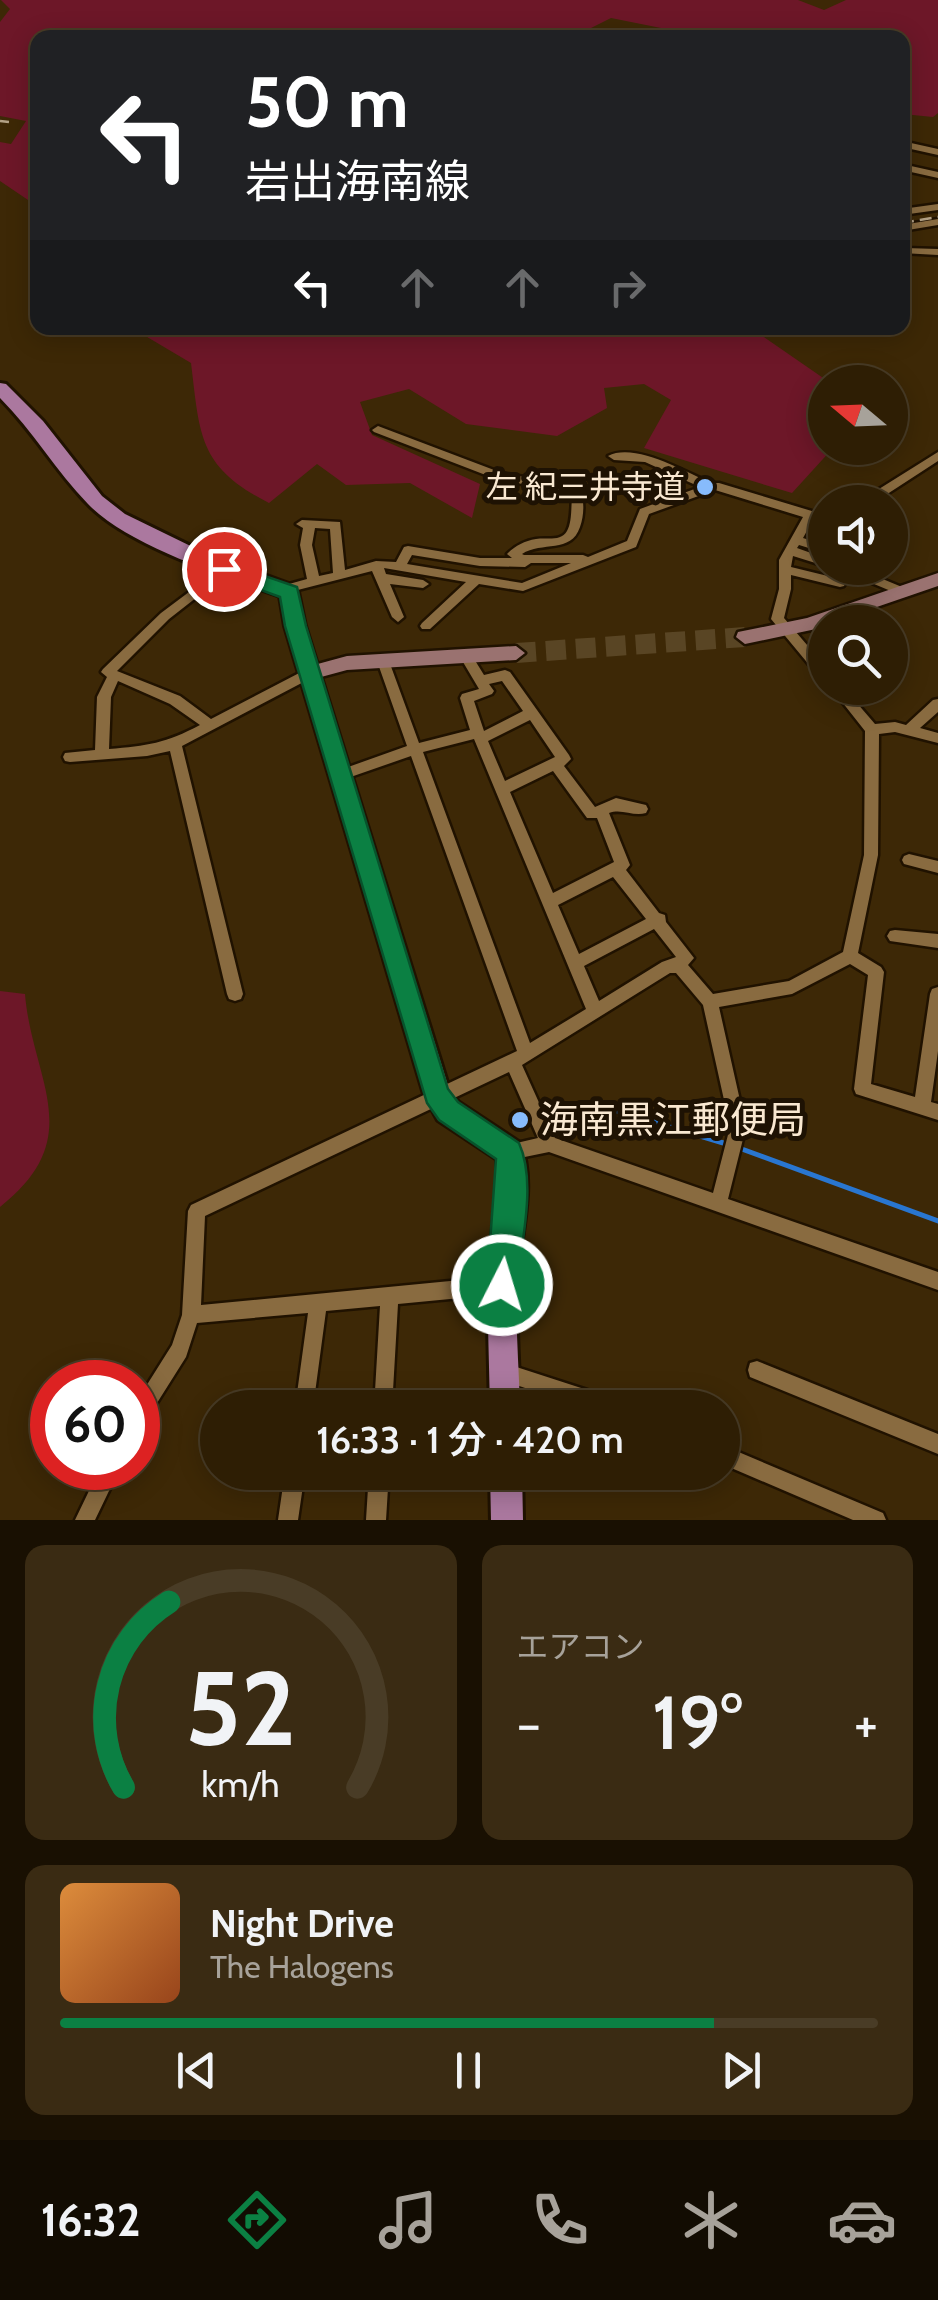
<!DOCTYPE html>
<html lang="ja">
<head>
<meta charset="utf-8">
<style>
  :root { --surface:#2e1e04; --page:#3a2b13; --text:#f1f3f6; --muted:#a7a29a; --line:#493c26; --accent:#0b8043 }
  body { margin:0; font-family:Cabin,"Noto Sans JP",sans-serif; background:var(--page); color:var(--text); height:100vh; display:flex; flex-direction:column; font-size:38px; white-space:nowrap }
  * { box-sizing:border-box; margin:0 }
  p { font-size:32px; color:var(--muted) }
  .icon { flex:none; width:55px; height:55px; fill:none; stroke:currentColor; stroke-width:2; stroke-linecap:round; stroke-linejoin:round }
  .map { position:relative; height:1520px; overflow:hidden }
  .details { display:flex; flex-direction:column; gap:25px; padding:25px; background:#191002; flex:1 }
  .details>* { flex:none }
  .top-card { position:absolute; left:30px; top:30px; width:880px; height:305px; border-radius:20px; box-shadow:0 5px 25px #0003,0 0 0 2px var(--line); background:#202124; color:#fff; overflow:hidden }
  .needle { width:65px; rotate:289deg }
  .controls { position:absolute; left:808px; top:365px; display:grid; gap:20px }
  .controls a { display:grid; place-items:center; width:100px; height:100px; border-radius:50%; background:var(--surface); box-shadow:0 5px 25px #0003,0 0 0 2px var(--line); font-size:50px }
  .speed { position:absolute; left:30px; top:1360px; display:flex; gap:20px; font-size:50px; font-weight:700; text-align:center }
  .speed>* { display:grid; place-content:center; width:130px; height:130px; border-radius:50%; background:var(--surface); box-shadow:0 5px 25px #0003,0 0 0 2px var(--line); line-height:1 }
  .speed .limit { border:15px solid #d22; background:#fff; color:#111 }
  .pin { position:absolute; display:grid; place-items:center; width:85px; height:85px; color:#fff; margin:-42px; border:5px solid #fff; border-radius:50%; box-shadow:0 2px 10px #0007 }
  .me { position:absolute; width:110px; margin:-55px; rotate:5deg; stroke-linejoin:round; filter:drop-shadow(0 0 8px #0008) }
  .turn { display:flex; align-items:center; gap:35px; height:210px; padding:0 50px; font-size:45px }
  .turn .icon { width:130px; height:130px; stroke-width:2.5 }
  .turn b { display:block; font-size:70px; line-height:85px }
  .lanes { display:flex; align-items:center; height:95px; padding:0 50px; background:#0003; justify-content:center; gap:50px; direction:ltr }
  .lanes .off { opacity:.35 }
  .big { font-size:75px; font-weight:600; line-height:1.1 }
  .details .tile { flex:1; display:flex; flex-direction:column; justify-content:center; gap:15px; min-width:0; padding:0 35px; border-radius:20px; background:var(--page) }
  .details .dial { align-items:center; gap:0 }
  .dial svg { height:260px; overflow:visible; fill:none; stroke:var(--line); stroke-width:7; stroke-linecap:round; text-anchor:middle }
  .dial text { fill:var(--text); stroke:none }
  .song { display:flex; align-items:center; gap:30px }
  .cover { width:120px; height:120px; border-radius:15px; background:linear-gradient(135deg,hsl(30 70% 55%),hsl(20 70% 35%)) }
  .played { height:10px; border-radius:5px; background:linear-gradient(90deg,var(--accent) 80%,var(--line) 80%) }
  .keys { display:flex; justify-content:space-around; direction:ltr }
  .heat { display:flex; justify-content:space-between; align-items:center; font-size:55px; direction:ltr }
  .details .tiles { flex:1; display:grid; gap:25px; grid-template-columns:1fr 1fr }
  .tile:last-child { grid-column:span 2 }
  .trip { position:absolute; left:200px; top:1390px; width:540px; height:100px; border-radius:50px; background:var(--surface); box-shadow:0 5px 25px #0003,0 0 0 2px var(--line); font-weight:600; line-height:100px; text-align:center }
  .tabs { display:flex; height:160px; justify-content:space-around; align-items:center; background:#120c02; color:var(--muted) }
  .tabs .icon { width:70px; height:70px }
  .tabs .active { color:var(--accent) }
  .tabs b { font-size:45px; color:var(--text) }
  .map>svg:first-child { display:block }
  .green { fill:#6d1728 }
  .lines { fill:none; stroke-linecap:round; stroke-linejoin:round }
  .stream { stroke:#2976d0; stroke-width:5 }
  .secondary-tunnel { stroke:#594524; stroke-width:20; stroke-dasharray:20 10; stroke-linecap:butt }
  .minor-casing { stroke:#201200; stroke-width:5 }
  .secondary-casing { stroke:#201200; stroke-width:5 }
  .primary-casing { stroke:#201200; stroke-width:6 }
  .minor { fill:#896b40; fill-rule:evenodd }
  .secondary { fill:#9a7270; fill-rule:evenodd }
  .primary { fill:#ab789f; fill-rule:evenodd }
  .rail { stroke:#b3a186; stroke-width:2.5; stroke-dasharray:12 6; stroke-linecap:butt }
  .route { fill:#0b8043; stroke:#07532c; stroke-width:2.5 }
  .poi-dot { fill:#87bbfc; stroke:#1e1203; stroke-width:4 }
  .labels { text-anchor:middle; stroke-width:10; stroke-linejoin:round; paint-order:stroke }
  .poi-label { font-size:32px; fill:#f9e8d1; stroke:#1e1203; text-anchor:end }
  .near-poi-label { font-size:38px; fill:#f9e8d1; stroke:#1e1203; text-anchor:start }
</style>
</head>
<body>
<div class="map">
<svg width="938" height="1520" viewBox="0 0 938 1520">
  <rect width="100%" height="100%" fill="#3d2806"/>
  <path class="green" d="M 1,0 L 798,0 L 824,10 L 846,0 L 938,0 L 938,113 L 933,117 L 903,114 L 902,38 L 706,37 L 611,18 L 571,38 L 38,38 L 38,201 L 31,202 L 0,181 L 0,142 L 11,144 L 26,121 L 0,116 L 0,22 L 10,9 Z
    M 132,328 L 735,328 L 761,335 L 829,382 L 825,382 L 825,448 L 833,448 L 792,493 L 644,448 L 671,400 L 644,384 L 604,388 L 607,408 L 557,436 L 466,424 L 409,389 L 360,402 L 372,435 L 480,484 L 472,518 L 410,483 L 346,485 L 317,464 L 269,503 C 198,467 200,435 191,363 Z
    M 0,991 L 25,994 C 32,1080 89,1137 0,1207 Z"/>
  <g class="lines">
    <path class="stream" d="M 591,1120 L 617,1111 L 730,1145
      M 739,1148 L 938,1221"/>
    <path class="secondary-tunnel" d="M 516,653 L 745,637"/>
    <defs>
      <path id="minor" d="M 902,141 L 938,149 L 938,155 L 902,147 Z
        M 902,164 L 938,172 L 938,178 L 902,170 Z
        M 938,204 L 938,210 L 902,215 L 902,209 Z
        M 938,219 L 938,225 L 902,231 L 902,225 Z
        M 905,248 L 938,249 L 938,255 L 902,253 L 902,249 Z
        M 378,426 L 502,473 L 567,485 L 582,493 C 584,504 584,516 580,527 C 571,554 542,541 522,554 L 524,555 L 583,555 L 588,557 L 627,541 L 640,509 L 700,487 L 645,462 L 614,460 L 608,456 C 635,442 685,472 711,483 L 719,483 L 825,515 L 825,523 L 813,520 L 803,538 L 825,545 L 825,553 L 799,545 L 797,548 L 825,558 L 825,566 L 793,556 L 791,567 L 836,578 L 840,568 L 856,568 L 902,587 L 904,590 L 898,594 L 850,574 L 844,586 L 840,587 L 791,575 L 791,589 L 784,618 L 825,666 L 825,680 L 820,678 L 771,619 L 779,589 L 779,560 L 803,517 L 715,490 L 649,514 L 636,547 L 523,591 L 479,584 L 430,629 L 422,629 L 420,626 L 422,623 L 466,582 L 384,568 L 386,574 L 423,580 L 429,584 L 423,588 L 390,584 L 404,617 L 398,622 L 392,617 L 372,571 L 286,593 L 282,592 L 280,589 L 282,586 L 307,579 L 300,545 L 303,528 L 296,524 L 302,520 L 340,522 L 345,570 L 376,561 L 396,562 L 404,547 L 408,546 L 480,558 L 512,558 L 507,554 C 515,546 524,541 536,539 C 547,537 561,542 567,531 C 572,522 571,508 572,498 L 564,492 L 496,479 L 374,432 L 372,430 ZM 315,528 L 330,529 L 333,573 L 319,576 L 312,545 ZM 412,555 L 480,566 L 525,567 L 531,563 L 571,563 L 522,583 L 407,564 Z
        M 938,452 L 938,461 L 875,502 L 861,502 L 863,499 Z
        M 225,565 L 231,569 L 229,572 L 169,619 L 117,671 L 180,696 L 211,719 L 305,670 L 310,668 L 317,673 L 315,676 L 182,746 L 243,994 L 241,999 L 235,1001 L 229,999 L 227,994 L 170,751 L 147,756 L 70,762 L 65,761 L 63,757 L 65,753 L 95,750 L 97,697 L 107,677 L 101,672 L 103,669 L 161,613 ZM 118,681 L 170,704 L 200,725 C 166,743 147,746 109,749 L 111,697 Z
        M 466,652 L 471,654 L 484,675 L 505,670 L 510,672 L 569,755 L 571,759 L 564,766 L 595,807 L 616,798 L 646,805 L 648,809 L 646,813 C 633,817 622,808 609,813 L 630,865 L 626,870 L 659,913 L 665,915 L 666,922 L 694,958 L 688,965 L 713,994 L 789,981 L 843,952 L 864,855 L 865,731 L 831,688 L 844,688 L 875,724 L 895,722 L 906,725 L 933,700 L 938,699 L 938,712 L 920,728 L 938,733 L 938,743 L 895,732 L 879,734 L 878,855 L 858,953 L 881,967 L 884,972 L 871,1084 L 915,1097 L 930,994 L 932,989 L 938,987 L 938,1051 L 931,1102 L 938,1104 L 938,1120 L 856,1094 L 854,1089 L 868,975 L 850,964 L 792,994 L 719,1007 L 746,1127 L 728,1199 L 938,1272 L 938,1290 L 549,1152 L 510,1160 L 504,1158 L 502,1152 L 504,1146 L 538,1138 L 509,1072 L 205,1216 L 201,1305 L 502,1276 L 508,1279 L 511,1285 L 508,1291 L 502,1294 L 398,1304 L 392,1408 L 374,1408 L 380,1306 L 326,1311 L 313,1408 L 295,1408 L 308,1313 L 197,1323 L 186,1357 L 145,1422 L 138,1424 L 138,1399 L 172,1345 L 182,1315 L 188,1211 L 191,1205 L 517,1051 L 411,756 L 342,780 L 337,779 L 335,775 L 337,771 L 407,746 L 377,661 L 378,658 L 383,656 L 389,661 L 419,743 L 470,730 L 460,698 L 462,694 L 479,689 L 460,657 ZM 502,681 L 523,711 L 484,731 L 474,701 L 492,694 L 494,691 L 489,684 ZM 530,720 L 555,757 L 505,781 L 488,741 ZM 474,739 L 586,1009 L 530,1043 L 423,752 ZM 553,771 L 587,818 L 597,818 L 614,862 L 553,893 L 510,792 ZM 613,877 L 646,919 L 579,954 L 558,905 ZM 654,929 L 676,957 L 662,962 L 599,1001 L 584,966 ZM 670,973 L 676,973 L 703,1005 L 730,1127 L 713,1193 L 555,1138 L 522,1065 Z
        M 909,854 L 938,861 L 938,873 L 904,864 L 902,860 L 904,856 Z
        M 895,930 L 938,934 L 938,948 L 890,941 L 887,936 L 890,931 Z
        M 757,1361 L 938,1434 L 938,1454 L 750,1377 L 748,1370 L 750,1363 Z
        M 504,1363 L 615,1399 L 622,1401 L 624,1408 L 585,1408 L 504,1381 L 497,1379 L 495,1372 L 497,1365 Z
        M 722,1445 L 883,1513 L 886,1520 L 853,1520 L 722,1464 Z
        M 100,1468 L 120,1468 L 95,1520 L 75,1520 Z
        M 285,1472 L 305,1472 L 298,1520 L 278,1520 Z
        M 369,1472 L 389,1472 L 386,1520 L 366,1520 Z"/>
      <path id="secondary" d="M 938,573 L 938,586 L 833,622 L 825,622 L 816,629 L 745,644 L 736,637 L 738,632 L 807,618 Z
        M 516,646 L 525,653 L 516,660 L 347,670 L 310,680 L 300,673 L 303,668 L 347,656 Z"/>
      <path id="primary" d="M 0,383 L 6,384 L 43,421 L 102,496 L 125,514 L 209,555 L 297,587 L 305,626 L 449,1089 L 458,1102 L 520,1143 C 537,1183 519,1240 517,1282 C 515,1324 519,1366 520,1408 L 490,1408 L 487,1285 L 498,1180 L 497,1159 L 438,1120 L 424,1094 L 285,626 L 280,596 C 225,576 128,546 88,504 C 56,471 33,431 0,398 Z
        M 490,1472 L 522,1472 L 523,1520 L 491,1520 Z"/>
    </defs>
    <use href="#minor" class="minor-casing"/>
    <use href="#secondary" class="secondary-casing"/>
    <use href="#primary" class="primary-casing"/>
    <use href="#minor" class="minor"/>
    <use href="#secondary" class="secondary"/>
    <use href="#primary" class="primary"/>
    <path class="rail" d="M 0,121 L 9,122
      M 902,223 L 938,217"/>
  </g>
  <path class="route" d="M 224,562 L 297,587 L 306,626 L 448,1089 L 458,1102 L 519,1143 C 537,1183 521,1243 517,1285 L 512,1296 L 502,1300 L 492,1296 L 487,1285 L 496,1159 L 439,1120 L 427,1103 L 285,626 L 280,597 L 217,574 L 217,564 Z"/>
  <g class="poi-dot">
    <circle cx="705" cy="487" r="10"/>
    <circle cx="520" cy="1120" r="10"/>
  </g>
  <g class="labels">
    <g class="poi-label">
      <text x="685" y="498">左 紀三井寺道</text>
    </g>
    <g class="near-poi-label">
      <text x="540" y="1133">海南黒江郵便局</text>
    </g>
  </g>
</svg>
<div class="controls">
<a><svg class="needle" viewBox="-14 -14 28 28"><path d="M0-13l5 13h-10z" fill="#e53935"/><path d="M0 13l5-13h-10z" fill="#a7a29a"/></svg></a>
<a><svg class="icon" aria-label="sound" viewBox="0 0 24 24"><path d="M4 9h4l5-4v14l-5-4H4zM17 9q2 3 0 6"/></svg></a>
<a><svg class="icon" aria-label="search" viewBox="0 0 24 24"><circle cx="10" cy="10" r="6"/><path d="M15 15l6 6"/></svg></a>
</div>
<div class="speed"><div class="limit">60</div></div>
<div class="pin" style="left:224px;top:569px;background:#d93025"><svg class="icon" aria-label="arrive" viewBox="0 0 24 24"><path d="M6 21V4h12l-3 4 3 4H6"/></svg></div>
<svg class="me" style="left:502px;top:1285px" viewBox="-20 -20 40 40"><circle r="17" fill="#0b8043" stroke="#fff" stroke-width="3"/><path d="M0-11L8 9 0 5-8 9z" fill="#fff"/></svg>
<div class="trip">16:33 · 1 分 · 420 m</div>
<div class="top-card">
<div class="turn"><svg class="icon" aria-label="left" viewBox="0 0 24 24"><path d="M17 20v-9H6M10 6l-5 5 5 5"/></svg><div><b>50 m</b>岩出海南線</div></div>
<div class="lanes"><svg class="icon" aria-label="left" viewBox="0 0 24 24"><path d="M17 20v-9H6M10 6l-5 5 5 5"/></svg><svg class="icon off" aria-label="ahead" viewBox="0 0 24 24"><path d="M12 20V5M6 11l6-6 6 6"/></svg><svg class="icon off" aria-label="ahead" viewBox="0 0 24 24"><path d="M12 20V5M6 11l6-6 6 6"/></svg><svg class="icon off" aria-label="right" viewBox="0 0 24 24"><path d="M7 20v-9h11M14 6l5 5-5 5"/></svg></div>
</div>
</div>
<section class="details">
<div class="tiles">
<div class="tile dial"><svg viewBox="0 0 100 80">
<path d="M14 69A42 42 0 1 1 86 69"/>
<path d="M14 69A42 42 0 0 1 28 12" stroke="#0b8043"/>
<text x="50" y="56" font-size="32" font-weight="700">52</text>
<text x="50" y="72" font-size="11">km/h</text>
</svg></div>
<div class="tile"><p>エアコン</p>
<div class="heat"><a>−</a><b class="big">19°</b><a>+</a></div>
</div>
<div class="tile">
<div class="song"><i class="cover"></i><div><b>Night Drive</b><p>The Halogens</p></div></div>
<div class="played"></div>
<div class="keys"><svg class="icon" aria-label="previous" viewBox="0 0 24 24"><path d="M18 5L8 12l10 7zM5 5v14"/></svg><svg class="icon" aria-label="pause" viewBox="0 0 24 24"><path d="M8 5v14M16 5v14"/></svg><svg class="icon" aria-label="next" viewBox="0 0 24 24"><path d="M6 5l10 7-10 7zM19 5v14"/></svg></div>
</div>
</div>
</section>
<nav class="tabs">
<b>16:32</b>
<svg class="icon active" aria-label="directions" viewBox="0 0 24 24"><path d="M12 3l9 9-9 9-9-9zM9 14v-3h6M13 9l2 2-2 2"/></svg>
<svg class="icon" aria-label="music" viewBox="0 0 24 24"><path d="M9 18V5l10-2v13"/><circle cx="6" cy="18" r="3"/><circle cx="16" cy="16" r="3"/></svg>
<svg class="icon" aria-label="phone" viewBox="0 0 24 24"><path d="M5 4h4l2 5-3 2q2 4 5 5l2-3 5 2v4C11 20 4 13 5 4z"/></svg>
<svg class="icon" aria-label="climate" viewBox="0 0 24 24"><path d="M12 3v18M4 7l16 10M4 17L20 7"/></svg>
<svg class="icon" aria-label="car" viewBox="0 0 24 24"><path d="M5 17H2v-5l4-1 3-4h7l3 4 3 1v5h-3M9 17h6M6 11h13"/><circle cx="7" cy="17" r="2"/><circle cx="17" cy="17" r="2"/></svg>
</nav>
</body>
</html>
